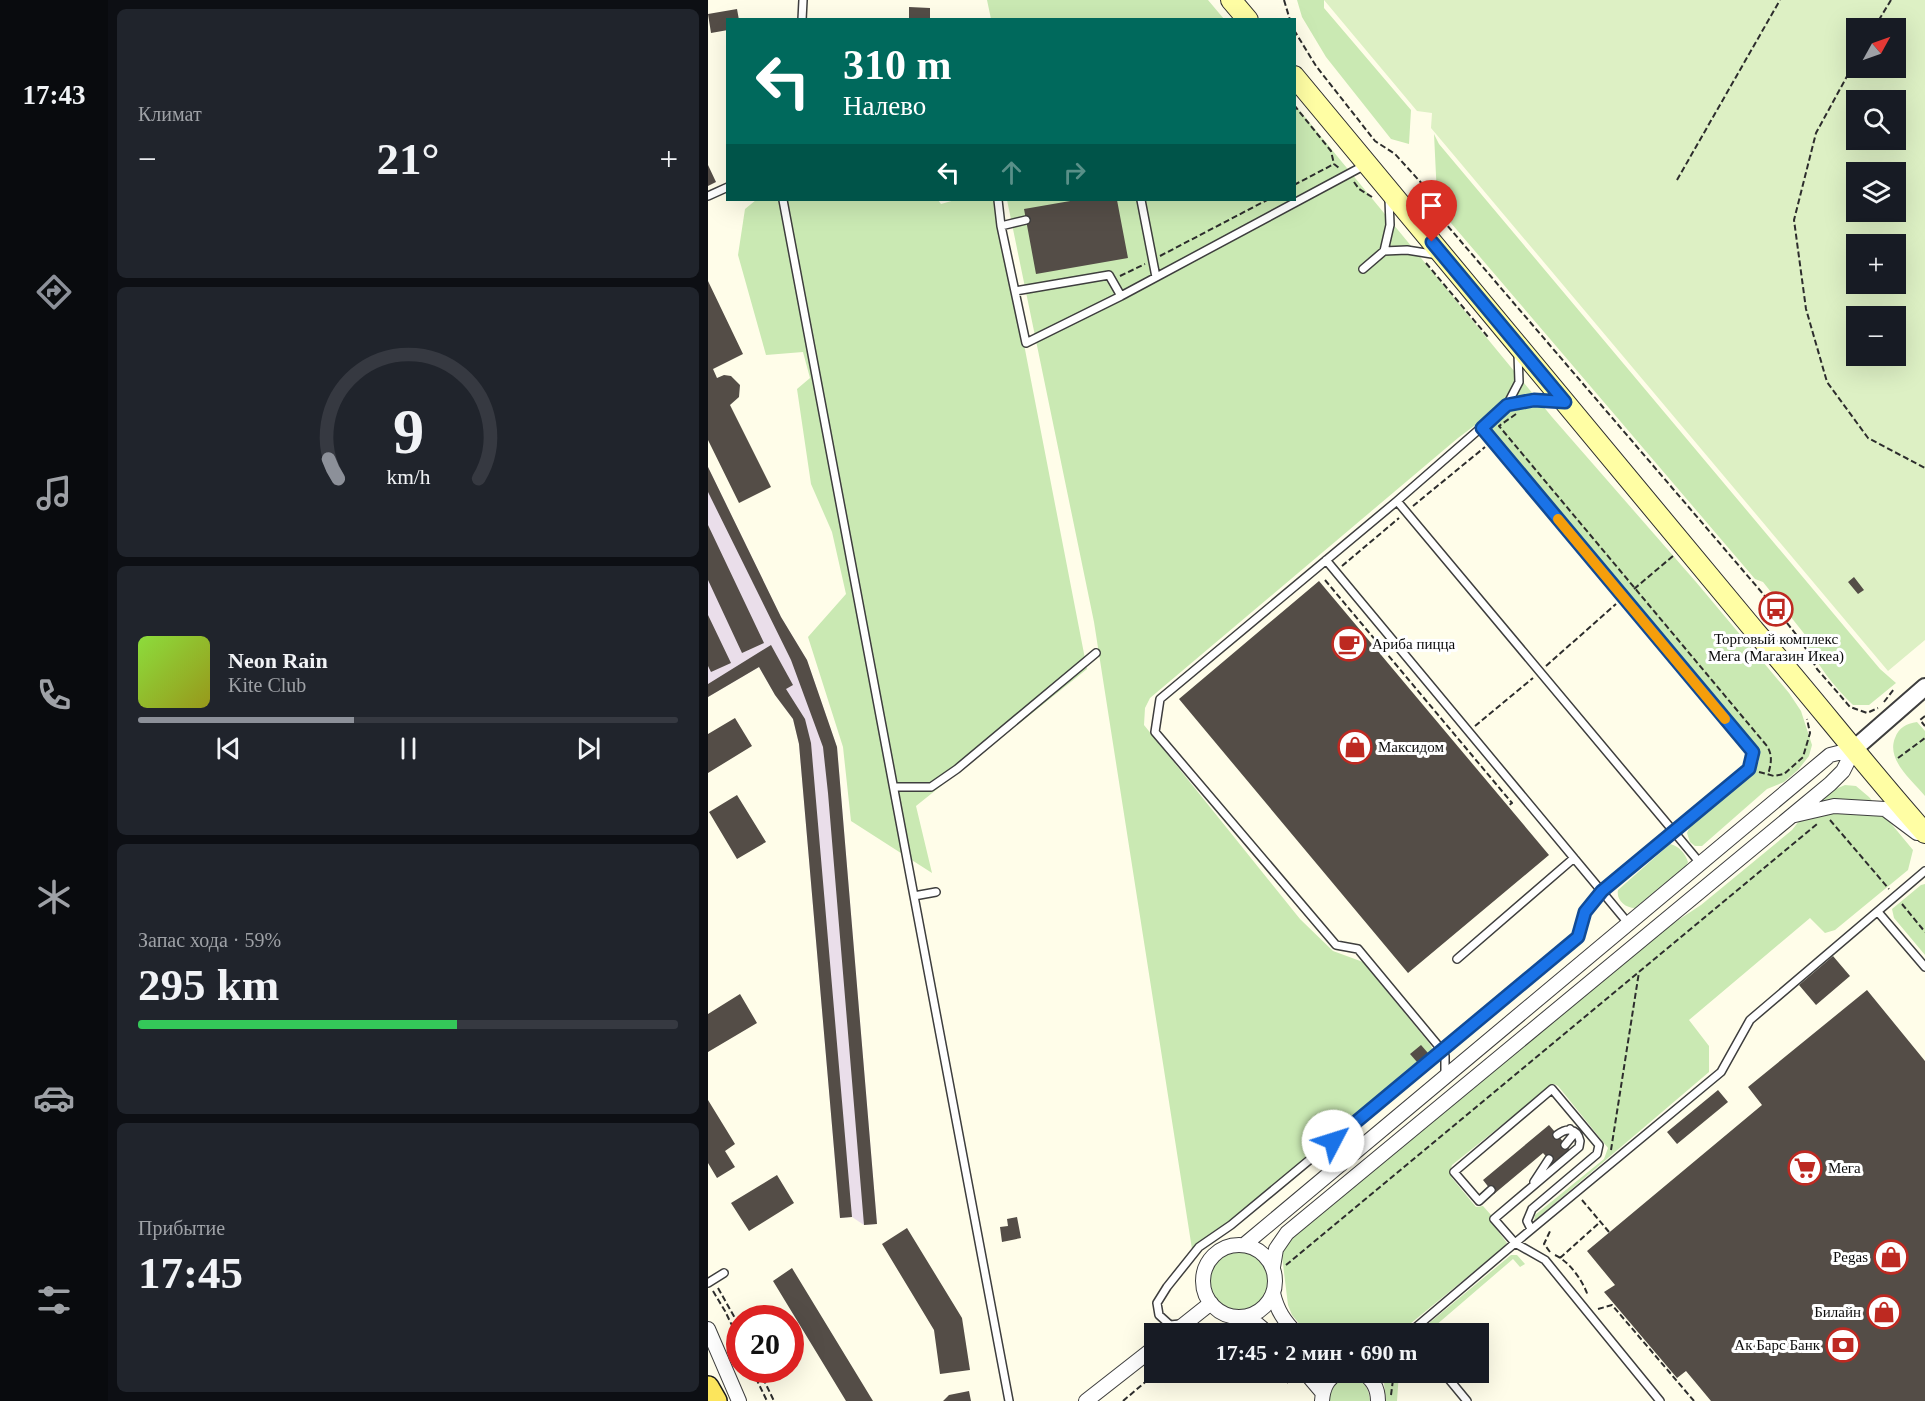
<!DOCTYPE html>
<html lang="ru">
<head>
<meta charset="utf-8">
<style>
  :root { --surface:#171b24; --page:#20242c; --text:#f1f3f6; --muted:#9ea1a6; --line:#363941; --accent:#8c9099 }
  body { margin:0; font-family:Georgia,serif; background:var(--page); color:var(--text); height:100vh; display:flex; flex-direction:column; font-size:22px; white-space:nowrap }
  * { box-sizing:border-box; margin:0 }
  p { font-size:20px; color:var(--muted) }
  .icon { flex:none; width:33px; height:33px; fill:none; stroke:currentColor; stroke-width:2; stroke-linecap:round; stroke-linejoin:round }
  .map { position:relative; flex:1; overflow:hidden }
  .sheet { display:flex; flex-direction:column; gap:9px; padding:9px; background:#0d0f14; width:600px }
  .sheet>* { flex:none }
  .hud { position:absolute; left:18px; top:18px; width:570px; height:183px; border-radius:0px; box-shadow:0 6px 24px #0002; background:#00695c; color:#fff; overflow:hidden }
  .needle { width:39px; rotate:50deg }
  .tools { position:absolute; left:1138px; top:18px; display:grid; gap:12px }
  .tools a { display:grid; place-items:center; width:60px; height:60px; border-radius:0px; background:var(--surface); box-shadow:0 6px 24px #0002; font-size:30px }
  .speed { position:absolute; left:18px; top:1305px; display:flex; gap:12px; font-size:30px; font-weight:700; text-align:center }
  .speed>* { display:grid; place-content:center; width:78px; height:78px; border-radius:50%; background:var(--surface); box-shadow:0 6px 24px #0002; line-height:1 }
  .speed .limit { border:9px solid #d22; background:#fff; color:#111 }
  .pin { position:absolute; display:grid; place-items:center; width:51px; height:51px; color:#fff; margin:-62px -26px; border-radius:50% 50% 50% 0; rotate:-45deg; box-shadow:0 0 6px #0007 }
  .pin .icon { rotate:45deg }
  .me { position:absolute; width:66px; margin:-33px; rotate:50deg; stroke-linejoin:round; filter:drop-shadow(0 0 4px #0008) }
  .turn { display:flex; align-items:center; gap:21px; height:126px; padding:0 18px; font-size:27px }
  .turn .icon { width:78px; height:78px; stroke-width:2.5 }
  .turn b { display:block; font-size:42px; line-height:51px }
  .lanes { display:flex; align-items:center; height:57px; padding:0 18px; background:#0003; justify-content:center; gap:30px; direction:ltr }
  .lanes .off { opacity:.35 }
  .big { font-size:45px; font-weight:700; line-height:1.1 }
  .sheet .tile { flex:1; display:flex; flex-direction:column; justify-content:center; gap:9px; min-width:0; padding:0 21px; border-radius:9px; background:var(--page) }
  .sheet .dial { align-items:center; gap:0 }
  .dial svg { height:156px; overflow:visible; fill:none; stroke:var(--line); stroke-width:7; stroke-linecap:round; text-anchor:middle }
  .dial text { fill:var(--text); stroke:none }
  .song { display:flex; align-items:center; gap:18px }
  .cover { width:72px; height:72px; border-radius:9px; background:linear-gradient(135deg,hsl(90 70% 55%),hsl(60 70% 35%)) }
  .played { height:6px; border-radius:3px; background:linear-gradient(90deg,var(--accent) 40%,var(--line) 40%) }
  .keys { display:flex; justify-content:space-around; direction:ltr }
  .heat { display:flex; justify-content:space-between; align-items:center; font-size:33px; direction:ltr }
  .charge { height:9px; border-radius:4px; background:linear-gradient(90deg,#34c759 59%,var(--line) 0) }
  .trip { position:absolute; left:436px; top:1323px; width:345px; height:60px; border-radius:0px; background:var(--surface); box-shadow:0 6px 24px #0002; font-weight:700; line-height:60px; text-align:center }
  main { display:flex; flex:1; min-height:0 }
  .menu { display:flex; flex-direction:column; width:108px; justify-content:space-around; align-items:center; background:#090b0e; color:var(--muted) }
  .menu .icon { width:42px; height:42px }
  .menu .active { color:var(--accent) }
  .menu b { font-size:27px; color:var(--text) }
  .map>svg:first-child { display:block }
  .industrial { fill:#eadeea }
  .green { fill:#cae9b3 }
  .pitch { fill:#ddf0c4; fill-rule:evenodd }
  .building { fill:#544d47 }
  .lines { fill:none; stroke-linecap:round; stroke-linejoin:round }
  .service-casing { stroke:#3e3e3e; stroke-width:10 }
  .minor-casing { stroke:#3e3e3e; stroke-width:16 }
  .tertiary-casing { stroke:#3e3e3e; stroke-width:20 }
  .secondary-casing { stroke:#2d2d2d; stroke-width:22 }
  .primary-casing { stroke:#1c1c1c; stroke-width:24 }
  .path { stroke:#2d2d2d; stroke-width:2; stroke-dasharray:6 3; stroke-linecap:butt }
  .service { stroke:#fff; stroke-width:7 }
  .minor { stroke:#fff; stroke-width:14 }
  .tertiary { stroke:#fff; stroke-width:16 }
  .secondary { stroke:#fffea4; stroke-width:20 }
  .primary { stroke:#fce55c; stroke-width:21 }
  .route-casing { stroke:#114b97; stroke-width:15 }
  .route { stroke:#1a73e8; stroke-width:10 }
  .slow { stroke:#f59e0b; stroke-width:10 }
  .labels { text-anchor:middle; stroke-width:6; stroke-linejoin:round; paint-order:stroke }
  .poi-label { font-size:15px; fill:#0b0b0b; stroke:#fff; text-anchor:start }
</style>
</head>
<body>
<main>
<nav class="menu">
<b>17:43</b>
<svg class="icon active" aria-label="directions" viewBox="0 0 24 24"><path d="M12 3l9 9-9 9-9-9zM9 14v-3h6M13 9l2 2-2 2"/></svg>
<svg class="icon" aria-label="music" viewBox="0 0 24 24"><path d="M9 18V5l10-2v13"/><circle cx="6" cy="18" r="3"/><circle cx="16" cy="16" r="3"/></svg>
<svg class="icon" aria-label="phone" viewBox="0 0 24 24"><path d="M5 4h4l2 5-3 2q2 4 5 5l2-3 5 2v4C11 20 4 13 5 4z"/></svg>
<svg class="icon" aria-label="climate" viewBox="0 0 24 24"><path d="M12 3v18M4 7l16 10M4 17L20 7"/></svg>
<svg class="icon" aria-label="car" viewBox="0 0 24 24"><path d="M5 17H2v-5l4-1 3-4h7l3 4 3 1v5h-3M9 17h6M6 11h13"/><circle cx="7" cy="17" r="2"/><circle cx="17" cy="17" r="2"/></svg>
<svg class="icon" aria-label="filters" viewBox="0 0 24 24"><path d="M4 7h16M4 17h16"/><circle cx="9" cy="7" r="2"/><circle cx="15" cy="17" r="2"/></svg>
</nav>
<section class="sheet">
<div class="tile"><p>Климат</p>
<div class="heat"><a>−</a><b class="big">21°</b><a>+</a></div>
</div>
<div class="tile dial"><svg viewBox="0 0 100 80">
<path d="M14 69A42 42 0 1 1 86 69"/>
<path d="M14 69A42 42 0 0 1 9 59" stroke="#8c9099"/>
<text x="50" y="56" font-size="32" font-weight="700">9</text>
<text x="50" y="72" font-size="11">km/h</text>
</svg></div>
<div class="tile">
<div class="song"><i class="cover"></i><div><b>Neon Rain</b><p>Kite Club</p></div></div>
<div class="played"></div>
<div class="keys"><svg class="icon" aria-label="previous" viewBox="0 0 24 24"><path d="M18 5L8 12l10 7zM5 5v14"/></svg><svg class="icon" aria-label="pause" viewBox="0 0 24 24"><path d="M8 5v14M16 5v14"/></svg><svg class="icon" aria-label="next" viewBox="0 0 24 24"><path d="M6 5l10 7-10 7zM19 5v14"/></svg></div>
</div>
<div class="tile"><p>Запас хода · 59%</p><b class="big">295 km</b><div class="charge"></div></div>
<div class="tile"><p>Прибытие</p><b class="big">17:45</b></div>
</section>
<div class="map">
<svg width="1217" height="1401" viewBox="0 0 1217 1401">
  <rect width="100%" height="100%" fill="#fffde9"/>
  <path class="industrial" d="M 0,467 L 73,617 L 99,660 L 129,747 L 169,1224 L 156,1225 L 144,1217 L 132,1218 L 91,744 L 85,719 L 67,695 L 51,667 L 0,697 Z"/>
  <path class="green" d="M 279,0 L 500,0 L 516,19 L 283,19 Z
    M 589,0 L 616,0 L 616,8 L 703,110 L 701,144 L 683,139 L 618,57 L 594,17 Z
    M 587,105 L 844,417 L 988,582 L 1081,693 L 1093,711 L 1104,745 L 1101,756 L 1090,770 L 1076,782 L 1059,789 L 994,846 L 987,846 L 982,842 L 979,833 L 982,826 L 1044,774 L 1051,761 L 1050,750 L 774,420 L 750,438 L 442,698 L 437,708 L 436,725 L 592,919 L 625,951 L 655,962 L 722,1044 L 726,1052 L 514,1230 L 504,1233 L 484,1249 L 386,622 L 299,200 L 586,200 Z
    M 726,134 L 731,144 L 1172,669 L 1188,683 L 1161,705 L 1145,705 C 1125,686 1110,665 1097,641 L 1098,636 L 1055,582 L 1047,579 L 737,216 L 729,196 Z
    M 48,200 L 230,200 L 233,204 L 247,200 L 288,200 L 379,669 L 208,806 L 224,873 L 143,821 L 135,747 L 100,637 L 138,594 L 124,532 L 103,484 L 89,389 L 102,378 L 95,352 L 58,355 L 30,255 L 37,209 Z
    M 1209,722 L 1217,731 L 1217,796 C 1204,780 1178,760 1187,738 C 1191,727 1198,724 1209,722 Z
    M 1137,785 L 1148,786 L 1161,797 L 1205,850 L 1200,870 L 1127,930 L 1117,933 L 1102,918 L 981,1020 L 1001,1046 L 1001,1072 L 826,1221 L 827,1215 L 896,1159 L 900,1148 L 850,1086 L 846,1084 L 840,1088 L 744,1165 L 742,1171 L 744,1178 L 768,1207 L 775,1206 L 783,1215 L 783,1222 L 799,1243 L 796,1247 L 691,1333 L 599,1333 L 584,1315 L 580,1305 L 574,1256 L 576,1248 L 582,1240 L 943,938 L 993,905 L 1084,830 L 1102,807 L 1116,794 Z
    M 962,844 C 971,846 977,853 980,862 L 978,866 L 927,908 C 917,908 908,900 910,890 Z
    M 1217,884 L 1217,955 L 1186,918 L 1184,909 L 1213,885 Z
    M500 1280a31 31 0 1 1 62 0a31 31 0 1 1-62 0Z
    M 803,1255 L 809,1255 L 817,1264 L 812,1267 L 805,1259 L 727,1326 L 733,1333 L 716,1333 L 720,1324 Z
    M 677,1373 L 691,1373 L 689,1401 L 678,1401 L 676,1383 Z
    M 639,1376 C 654,1378 661,1386 662,1401 L 617,1401 C 617,1390 628,1378 639,1376 Z"/>
  <path class="pitch" d="M 616,0 L 1217,0 L 1217,640 L 1180,671 L 723,128 L 724,113 L 709,111 ZM 1149,28 L 1188,28 L 1188,68 L 1149,68 ZM 1149,100 L 1188,100 L 1188,140 L 1149,140 ZM 1149,172 L 1188,172 L 1188,212 L 1149,212 ZM 1149,244 L 1188,244 L 1188,284 L 1149,284 ZM 1149,316 L 1188,316 L 1188,356 L 1149,356 Z"/>
  <path class="building" d="M 201,7 L 222,8 L 222,20 L 201,20 Z
    M 29,9 L 31,20 L 20,20 L 20,30 L 3,33 L 0,14 Z
    M 0,165 L 8,182 L 0,186 Z
    M 368,200 L 409,200 L 420,258 L 328,274 L 316,209 Z
    M 0,281 L 35,354 L 5,369 L 9,378 L 16,375 L 23,376 L 32,385 L 31,397 L 22,405 L 63,487 L 31,503 L 0,440 Z
    M 0,467 L 73,617 L 99,660 L 129,747 L 169,1224 L 156,1225 L 120,793 L 115,747 L 83,660 L 0,492 Z
    M 0,525 L 56,643 L 34,653 L 0,580 Z
    M 1146,577 L 1156,590 L 1150,594 L 1140,582 Z
    M 611,581 L 841,855 L 700,973 L 471,699 Z
    M 0,615 L 23,663 L 3,672 L 0,666 Z
    M 63,645 L 85,685 L 78,689 L 97,719 L 103,743 L 144,1217 L 132,1218 L 91,744 L 85,719 L 67,695 L 51,667 L 0,697 L 0,684 Z
    M 27,718 L 44,746 L 0,773 L 0,734 Z
    M 29,795 L 58,842 L 29,859 L 1,812 Z
    M 1125,956 L 1142,976 L 1108,1005 L 1091,985 Z
    M 1159,990 L 1217,1061 L 1217,1401 L 1003,1401 L 978,1371 L 969,1378 L 896,1292 L 907,1285 L 879,1251 L 1054,1105 L 1040,1087 Z
    M 32,994 L 49,1023 L 0,1052 L 0,1014 Z
    M 713,1045 L 720,1053 L 709,1062 L 702,1054 Z
    M 1010,1090 L 1020,1102 L 969,1144 L 959,1132 Z
    M 0,1100 L 27,1144 L 17,1151 L 27,1167 L 9,1178 L 0,1163 Z
    M 841,1125 L 863,1151 L 846,1165 L 835,1153 L 786,1194 L 775,1180 Z
    M 69,1175 L 86,1203 L 41,1231 L 23,1203 Z
    M 309,1217 L 313,1238 L 294,1242 L 292,1227 L 300,1226 L 299,1219 Z
    M 199,1228 L 254,1318 L 262,1370 L 232,1374 L 226,1330 L 174,1244 Z
    M 84,1268 L 165,1401 L 138,1401 L 65,1281 Z
    M 261,1391 L 263,1401 L 235,1401 L 241,1395 Z"/>
  <g class="lines">
    <defs>
      <path id="service" d="M 94,20 L 95,0
        M 0,196 L 20,187
        M 75,200 L 301,1401
        M 290,200 L 293,226 L 318,343 L 413,296 L 659,164
        M 433,200 L 448,277
        M 293,226 L 318,220
        M 676,251 L 699,250 L 730,255
        M 655,269 L 676,251 L 682,225 L 681,199
        M 307,291 L 401,275 L 413,296
        M 799,405 L 826,400 L 853,402
        M 689,501 L 992,863
        M 618,560 L 920,923
        M 186,787 L 223,787 L 249,769 L 388,653
        M 206,896 L 228,892
        M 1170,912 L 1217,967
        M 749,959 L 866,858
        M 737,1077 L 737,1056 L 733,1049 L 650,949 L 628,945 L 447,732 L 452,699 L 689,501 L 799,405 L 811,382 L 810,354
        M 849,1135 C 858,1128 869,1127 872,1141 L 871,1147 L 786,1219 L 807,1243 L 1013,1072 L 1042,1020 L 1217,871
        M 857,1145 L 866,1134 L 862,1129
        M 826,1182 L 841,1159
        M 783,1190 L 771,1201 L 746,1172 L 844,1089 L 891,1145 L 889,1154 L 824,1209 L 819,1221 L 823,1229
        M 0,1283 L 16,1273
        M 472,1324 L 462,1325 L 451,1315 L 449,1303 L 459,1287 L 491,1247 L 523,1225 L 870,937 L 877,912 L 894,891 L 1042,769 L 1045,752 L 774,428
        M 700,1334 L 807,1243 L 837,1260 L 952,1401
        M 735,1372 L 759,1401"/>
      <path id="minor" d="M 1087,815 L 1126,806 L 1177,809 L 1209,833
        M 536,1245 L 1122,755 L 1146,749
        M495 1281a36 36 0 1 1 72 0a36 36 0 1 1-72 0Z
        M 565,1267 L 568,1249 L 579,1233 L 1122,784 L 1135,771 L 1146,749
        M 565,1293 C 569,1310 576,1321 589,1334
        M 532,1317 L 549,1324 L 561,1334
        M 0,1329 L 31,1401
        M 464,1334 L 503,1303
        M 597,1372 L 614,1392
        M 653,1372 C 664,1378 670,1388 670,1401
        M 378,1401 L 447,1347
        M 614,1401 C 615,1388 619,1379 631,1372"/>
      <path id="tertiary" d="M 1146,749 L 1217,687"/>
      <path id="secondary" d="M 523,0 L 540,20
        M 586,76 L 1046,630 C 1104,696 1158,767 1217,833"/>
      <path id="primary" d="M 0,1387 L 8,1401"/>
    </defs>
    <use href="#service" class="service-casing"/>
    <use href="#minor" class="minor-casing"/>
    <use href="#tertiary" class="tertiary-casing"/>
    <use href="#secondary" class="secondary-casing"/>
    <use href="#primary" class="primary-casing"/>
    <path class="path" d="M 576,0 L 582,20
      M 1166,28 L 1183,0
      M 586,30 L 608,66 L 667,141 L 687,154 L 717,187 L 722,203 L 732,217 L 1068,609 L 1094,642 L 1109,669 L 1130,693 L 1142,707 L 1159,713 L 1170,708
      M 1149,58 L 1108,133 L 1086,220 L 1098,309 L 1119,382 L 1160,438 L 1217,468
      M 586,105 L 623,151 L 626,164 L 631,168
      M 969,180 L 1072,0
      M 646,182 L 651,189 L 664,197
      M 586,185 L 626,164
      M 452,256 L 559,200
      M 718,263 L 780,337
      M 412,276 L 437,264
      M 808,414 L 791,426 L 1059,746 C 1065,756 1063,764 1060,775
      M 705,506 L 777,447
      M 634,566 L 691,518
      M 617,580 L 804,803 L 800,806
      M 926,589 L 965,556
      M 838,666 L 908,604
      M 1176,702 L 1186,689
      M 1217,716 L 1212,720 L 1217,726
      M 767,726 L 825,678
      M 1190,758 L 1217,738
      M 1051,772 L 1066,776 L 1076,774 L 1095,757 L 1102,733 L 1099,719
      M 1122,820 L 1181,889
      M 1194,904 L 1217,932
      M 903,1150 L 931,972
      M 874,1200 L 901,1232
      M 842,1252 L 836,1244 L 843,1229
      M 847,1255 C 862,1262 875,1281 880,1296
      M 852,1258 L 892,1222
      M 578,1265 L 1109,824
      M 10,1288 L 32,1327
      M 5,1291 L 17,1311 L 32,1342
      M 890,1309 L 904,1305 L 986,1401
      M 44,1370 L 59,1401
      M 51,1370 L 66,1401
      M 572,1372 L 580,1383
      M 683,1395 L 686,1372
      M 415,1401 L 449,1372"/>
    <use href="#service" class="service"/>
    <use href="#minor" class="minor"/>
    <use href="#tertiary" class="tertiary"/>
    <use href="#secondary" class="secondary"/>
    <use href="#primary" class="primary"/>
  </g>
  <g class="lines">
    <defs>
      <path id="route" d="M 625,1141 L 870,937 L 877,912 L 894,891 L 1041,769 L 1045,752 L 774,428 L 799,405 L 826,400 L 857,402 L 724,242"/>
    </defs>
    <use href="#route" class="route-casing"/>
    <use href="#route" class="route"/>
    <path class="slow" d="M 850,519 L 1017,719"/>
  </g>
  <defs>
    <symbol id="bus-ring" viewBox="-11 -11 22 22"><circle r="9.5" fill="#fff" stroke="#bd2921" stroke-width="1.5"/><path d="M-5-6H5V4H4V6H2V4H-2V6H-4V4H-5ZM-3.5-4V0h7V-4ZM-3.5 1.2v1.5H-2V1.2ZM2 1.2v1.5H3.5V1.2Z" fill="#bd2921"/></symbol>
    <symbol id="cafe-ring" viewBox="-11 -11 22 22"><circle r="9.5" fill="#fff" stroke="#bd2921" stroke-width="1.5"/><path d="M-5.5-4.5H6V0H3Q3 3.5 0 3.5H-2.5Q-5.5 3.5-5.5 0ZM3-3.2v2h1.7v-2ZM-6 4.5H4V6H-6Z" fill="#bd2921"/></symbol>
    <symbol id="shop-ring" viewBox="-11 -11 22 22"><circle r="9.5" fill="#fff" stroke="#bd2921" stroke-width="1.5"/><path d="M-5-2.5h2.3a2.7 3.5 0 0 1 5.4 0H5L5.5 6h-11ZM-1.5-2.5h3a1.5 2.3 0 0 0-3 0Z" fill="#bd2921"/></symbol>
    <symbol id="supermarket-ring" viewBox="-11 -11 22 22"><circle r="9.5" fill="#fff" stroke="#bd2921" stroke-width="1.5"/><path d="M-6-5.5h2.5l.6 2H6L4.5 2H-2.5L-4.4-4H-6ZM-1.5 3.2a1.3 1.3 0 1 0 .1 0ZM3 3.2a1.3 1.3 0 1 0 .1 0Z" fill="#bd2921"/></symbol>
    <symbol id="bank-ring" viewBox="-11 -11 22 22"><circle r="9.5" fill="#fff" stroke="#bd2921" stroke-width="1.5"/><path d="M-6-4H6V4H-6ZM0-2.3a2.3 2.3 0 1 0 0 4.6a2.3 2.3 0 1 0 0-4.6Z" fill="#bd2921"/></symbol>
  </defs>
  <g fill-rule="evenodd">
    <use href="#bus-ring" x="1049" y="590" width="38" height="38"/>
    <use href="#cafe-ring" x="622" y="625" width="38" height="38"/>
    <use href="#shop-ring" x="628" y="728" width="38" height="38"/>
    <use href="#supermarket-ring" x="1078" y="1149" width="38" height="38"/>
    <use href="#shop-ring" x="1164" y="1238" width="38" height="38"/>
    <use href="#shop-ring" x="1157" y="1293" width="38" height="38"/>
    <use href="#bank-ring" x="1116" y="1326" width="38" height="38"/>
  </g>
  <g class="labels">
    <g class="poi-label">
      <text x="1068" y="644" text-anchor="middle">Торговый комплекс<tspan x="1068" dy="17">Мега (Магазин Икеа)</tspan></text>
      <text x="664" y="649">Ариба пицца</text>
      <text x="670" y="752">Максидом</text>
      <text x="1120" y="1173">Мега</text>
      <text x="1160" y="1262" text-anchor="end">Pegas</text>
      <text x="1153" y="1317" text-anchor="end">Билайн</text>
      <text x="1112" y="1350" text-anchor="end">Ак Барс Банк</text>
    </g>
  </g>
</svg>
<div class="tools">
<a><svg class="needle" viewBox="-14 -14 28 28"><path d="M0-13l5 13h-10z" fill="#e53935"/><path d="M0 13l5-13h-10z" fill="#9ea1a6"/></svg></a>
<a><svg class="icon" aria-label="search" viewBox="0 0 24 24"><circle cx="10" cy="10" r="6"/><path d="M15 15l6 6"/></svg></a>
<a><svg class="icon" aria-label="layers" viewBox="0 0 24 24"><path d="M12 4l9 5-9 5-9-5zM3 14l9 5 9-5"/></svg></a>
<a>+</a>
<a>−</a>
</div>
<div class="speed"><div class="limit">20</div></div>
<div class="pin" style="left:724px;top:242px;background:#d93025"><svg class="icon" aria-label="arrive" viewBox="0 0 24 24"><path d="M6 21V4h12l-3 4 3 4H6"/></svg></div>
<svg class="me" style="left:625px;top:1141px" viewBox="-20 -20 40 40"><circle r="19" fill="#fff"/><path d="M0-13L10 11 0 6-10 11z" fill="#1a73e8"/></svg>
<div class="trip">17:45 · 2 мин · 690 m</div>
<div class="hud">
<div class="turn"><svg class="icon" aria-label="left" viewBox="0 0 24 24"><path d="M17 20v-9H6M10 6l-5 5 5 5"/></svg><div><b>310 m</b>Налево</div></div>
<div class="lanes"><svg class="icon" aria-label="left" viewBox="0 0 24 24"><path d="M17 20v-9H6M10 6l-5 5 5 5"/></svg><svg class="icon off" aria-label="ahead" viewBox="0 0 24 24"><path d="M12 20V5M6 11l6-6 6 6"/></svg><svg class="icon off" aria-label="right" viewBox="0 0 24 24"><path d="M7 20v-9h11M14 6l5 5-5 5"/></svg></div>
</div>
</div>
</main>
</body>
</html>
